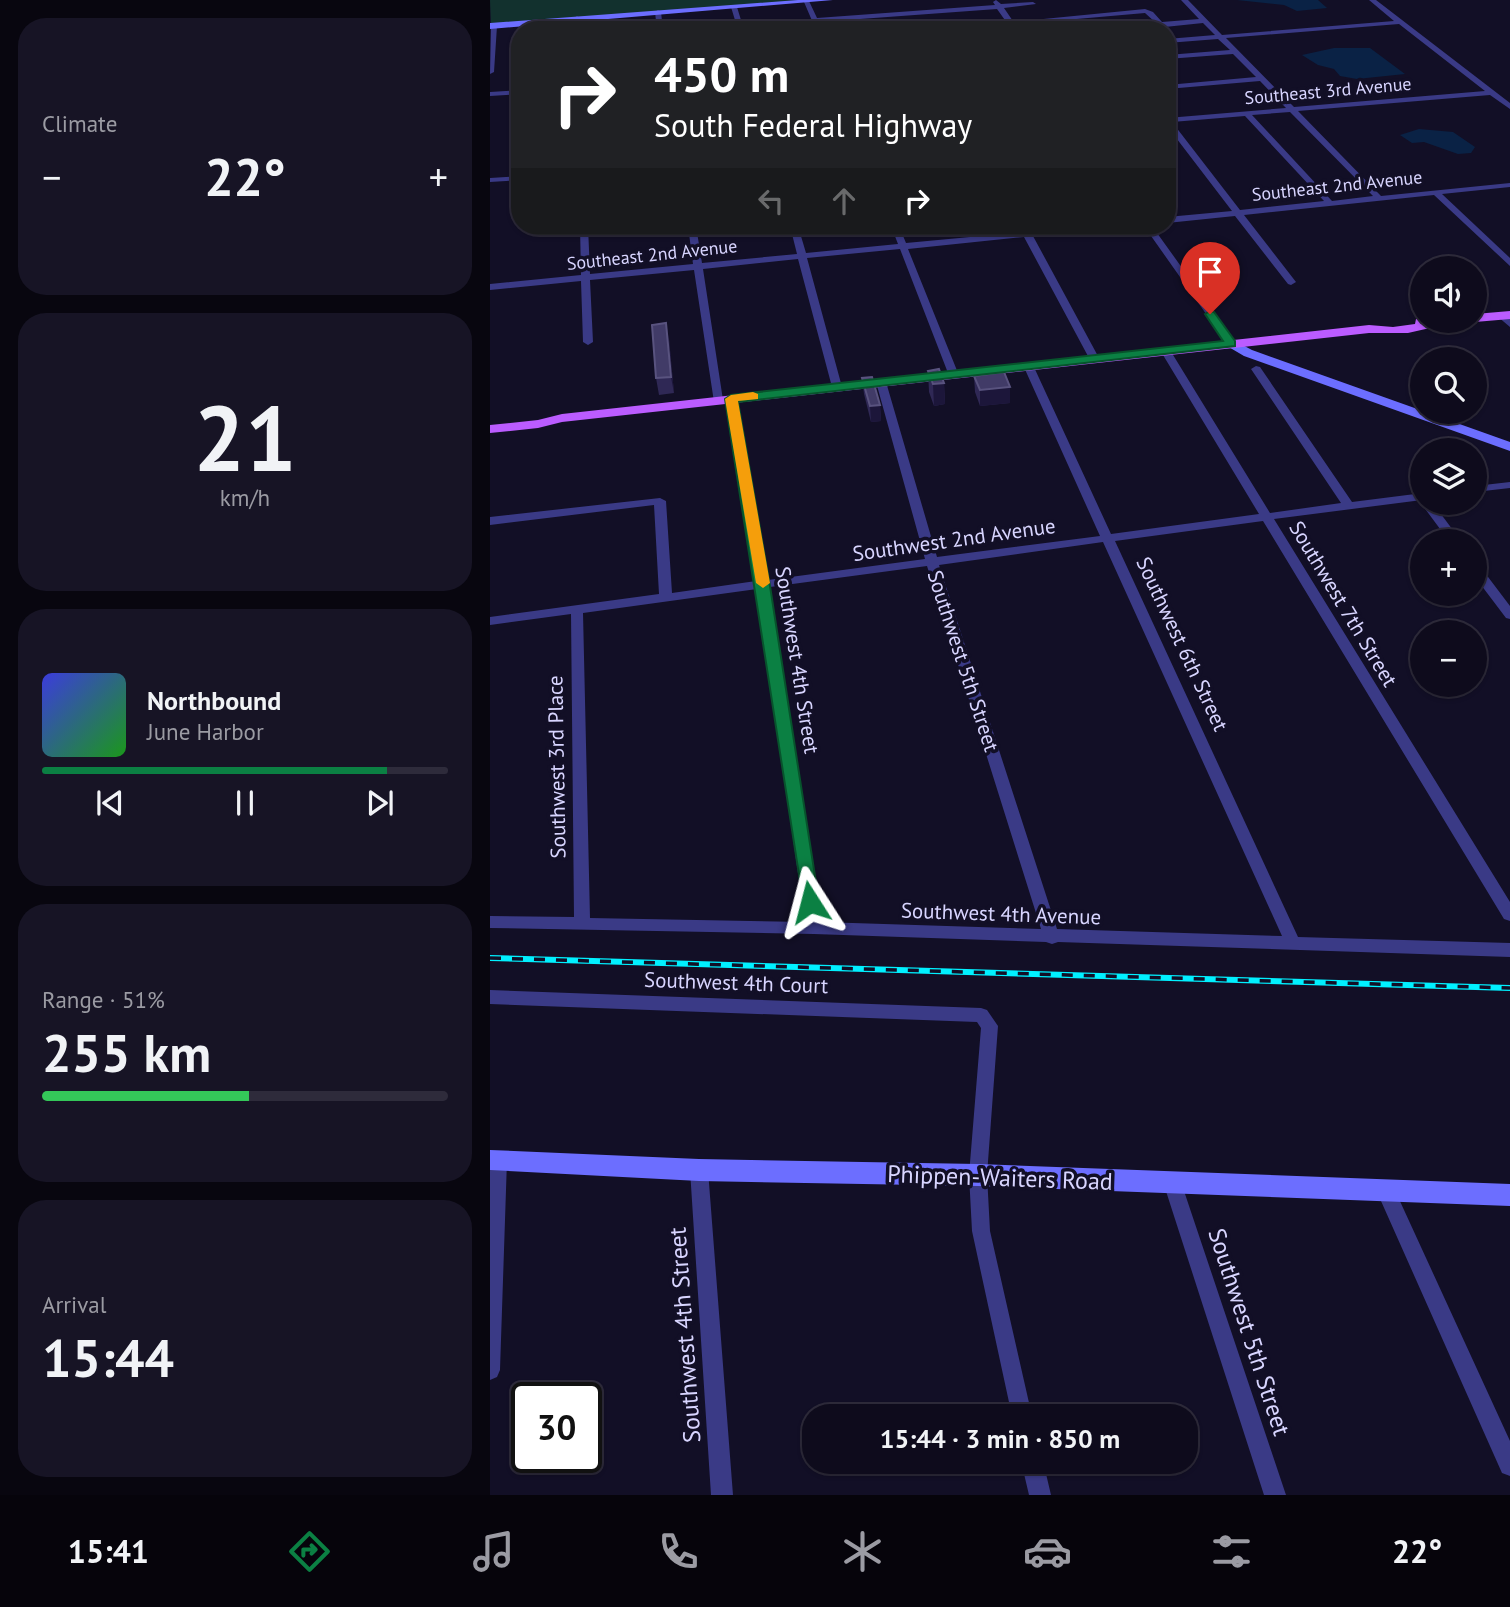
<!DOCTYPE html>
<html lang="en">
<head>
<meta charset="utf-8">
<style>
  :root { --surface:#0e0b1c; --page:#171425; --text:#f1f3f6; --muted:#9b9ba3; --line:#2e2b3b; --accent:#0b8043 }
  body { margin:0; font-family:"PT Sans",sans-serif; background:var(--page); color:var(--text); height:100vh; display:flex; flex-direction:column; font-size:26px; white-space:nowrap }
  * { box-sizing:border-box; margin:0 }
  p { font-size:23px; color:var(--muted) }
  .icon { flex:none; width:38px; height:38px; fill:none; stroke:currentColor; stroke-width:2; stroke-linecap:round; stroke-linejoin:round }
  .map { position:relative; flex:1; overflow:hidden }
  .panel { display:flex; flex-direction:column; gap:18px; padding:18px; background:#08060f; width:490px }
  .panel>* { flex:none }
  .hud { position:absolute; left:21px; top:21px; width:665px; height:214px; border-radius:28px; box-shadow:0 2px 5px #0004,0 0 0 2px var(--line); background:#202124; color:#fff; overflow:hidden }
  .fabs { position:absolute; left:920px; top:256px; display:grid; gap:14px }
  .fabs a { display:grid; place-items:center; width:77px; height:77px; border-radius:50%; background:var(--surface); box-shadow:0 2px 5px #0004,0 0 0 2px var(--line); font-size:35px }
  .speed { position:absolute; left:21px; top:1382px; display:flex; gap:14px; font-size:35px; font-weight:700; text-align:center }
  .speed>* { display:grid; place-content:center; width:91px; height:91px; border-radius:50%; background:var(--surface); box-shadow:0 2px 5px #0004,0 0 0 2px var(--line); line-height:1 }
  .speed .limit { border:4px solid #111; border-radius:10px; background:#fff; color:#111 }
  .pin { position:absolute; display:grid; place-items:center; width:60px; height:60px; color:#fff; margin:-72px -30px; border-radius:50% 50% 50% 0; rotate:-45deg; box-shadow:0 0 7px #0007 }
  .pin .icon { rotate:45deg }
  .me { position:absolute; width:77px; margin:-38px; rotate:351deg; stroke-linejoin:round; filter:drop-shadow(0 0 5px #0008) }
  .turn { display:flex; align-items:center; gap:24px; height:147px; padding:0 28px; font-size:32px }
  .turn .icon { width:91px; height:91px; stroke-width:2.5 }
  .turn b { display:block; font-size:49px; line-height:60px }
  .lanes { display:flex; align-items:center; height:66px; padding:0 28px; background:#0003; justify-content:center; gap:35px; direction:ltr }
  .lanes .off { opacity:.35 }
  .big { font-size:52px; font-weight:700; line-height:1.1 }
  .panel .tile { flex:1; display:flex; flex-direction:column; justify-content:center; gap:10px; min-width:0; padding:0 24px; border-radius:28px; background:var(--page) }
  .panel .dial { align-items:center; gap:0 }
  .dial b { font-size:91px; line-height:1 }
  .song { display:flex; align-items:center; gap:21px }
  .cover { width:84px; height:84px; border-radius:10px; background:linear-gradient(135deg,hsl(240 70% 55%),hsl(120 70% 35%)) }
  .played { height:7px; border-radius:4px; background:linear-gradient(90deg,var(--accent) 85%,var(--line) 85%) }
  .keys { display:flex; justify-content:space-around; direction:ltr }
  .heat { display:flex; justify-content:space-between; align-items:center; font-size:38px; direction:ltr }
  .charge { height:10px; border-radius:5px; background:linear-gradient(90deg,#34c759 51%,var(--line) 0) }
  .trip { position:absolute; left:312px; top:1404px; width:396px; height:70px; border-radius:28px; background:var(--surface); box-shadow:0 2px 5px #0004,0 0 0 2px var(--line); font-weight:700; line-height:70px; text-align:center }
  .tabs { display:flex; height:112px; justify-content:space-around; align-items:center; background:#06040b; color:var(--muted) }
  .tabs .icon { width:49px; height:49px }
  .tabs .on { color:var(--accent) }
  .tabs b { font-size:32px; color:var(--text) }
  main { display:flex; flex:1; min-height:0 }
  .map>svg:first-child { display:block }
  .green { fill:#12312e }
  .water { fill:#0a2245 }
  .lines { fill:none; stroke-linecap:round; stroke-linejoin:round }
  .street { fill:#3a3a86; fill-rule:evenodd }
  .secondary { fill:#6c6eff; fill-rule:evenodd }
  .primary { fill:#bb5cff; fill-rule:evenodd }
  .rail-casing { stroke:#01f0ff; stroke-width:6 }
  .rail { stroke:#120f26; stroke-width:3.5; stroke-dasharray:11; stroke-linecap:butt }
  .wall { fill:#2f2855 }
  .shaded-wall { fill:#1c163a }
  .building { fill:#413b67; stroke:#59537f; stroke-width:2 }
  .route { fill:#0b8043; stroke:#07532c; stroke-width:2 }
  .slow { fill:#f59e0b }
  .labels { text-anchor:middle; stroke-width:7; stroke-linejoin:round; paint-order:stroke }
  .far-street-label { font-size:18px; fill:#d8d5ff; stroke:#120f26 }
  .street-label { font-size:21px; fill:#d8d5ff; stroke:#120f26 }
  .near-street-label { font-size:24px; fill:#d8d5ff; stroke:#120f26 }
</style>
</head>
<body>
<main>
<section class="panel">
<div class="tile"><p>Climate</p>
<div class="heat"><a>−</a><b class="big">22°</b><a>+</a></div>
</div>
<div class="tile dial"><b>21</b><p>km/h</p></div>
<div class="tile">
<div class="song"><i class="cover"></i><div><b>Northbound</b><p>June Harbor</p></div></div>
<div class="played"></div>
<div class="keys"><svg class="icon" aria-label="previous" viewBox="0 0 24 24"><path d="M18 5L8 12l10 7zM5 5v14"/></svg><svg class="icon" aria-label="pause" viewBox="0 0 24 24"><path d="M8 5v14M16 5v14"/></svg><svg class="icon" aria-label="next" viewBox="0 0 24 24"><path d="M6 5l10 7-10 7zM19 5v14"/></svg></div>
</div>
<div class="tile"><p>Range · 51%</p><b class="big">255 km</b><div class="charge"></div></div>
<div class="tile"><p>Arrival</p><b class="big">15:44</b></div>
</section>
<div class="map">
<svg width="1020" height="1495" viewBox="0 0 1020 1495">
  <rect width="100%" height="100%" fill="#120f26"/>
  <path class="green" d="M 0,0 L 321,0 L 5,24 L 1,23 Z"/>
  <path class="water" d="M 747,0 L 828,0 L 837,8 L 807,11 L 794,5 Z
    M 844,48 L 880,48 L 915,74 L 867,79 L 850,76 L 844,69 L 828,65 L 812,55 Z
    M 929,129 L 963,132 L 985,147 L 981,153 L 968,154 L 934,142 L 922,143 L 910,135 Z"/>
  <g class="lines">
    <path class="street" d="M 506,0 L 511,4 L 543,2 L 546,4 L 514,8 L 529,30 L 522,30 L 507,9 L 329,22 L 332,30 L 326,30 L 314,2 L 319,1 L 327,18 L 505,5 L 503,2 Z
      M 691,0 L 698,0 L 732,35 L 904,21 L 879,0 L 886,0 L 1020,103 L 1020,109 L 1000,95 L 808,111 L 891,196 L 1020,183 L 1020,187 L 952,194 L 1020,258 L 1020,266 L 944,195 L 754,215 L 806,282 L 801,285 L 798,284 L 745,216 L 677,223 L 677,217 L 742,211 L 677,126 L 677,118 L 796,108 L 770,81 L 677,89 L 677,85 L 766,77 L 743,54 L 677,59 L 677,55 L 740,50 L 728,39 L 677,43 L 677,39 L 725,35 L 713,23 L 646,30 L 651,25 L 666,23 L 655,13 L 541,23 L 546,30 L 539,30 L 533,21 L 655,9 L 663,12 L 672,22 L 709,19 ZM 909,24 L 995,91 L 804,107 L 736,38 ZM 800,112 L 883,196 L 842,201 L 762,115 ZM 755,116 L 834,201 L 750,210 L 682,122 Z
      M 244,5 L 247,7 L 254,30 L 248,30 L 241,7 Z
      M 168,10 L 171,12 L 173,30 L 167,30 L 165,12 Z
      M 87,16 L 90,18 L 91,30 L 85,30 L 84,18 Z
      M 4,24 L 7,26 L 4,72 L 0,74 L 1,26 Z
      M 426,25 L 428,26 L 430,30 L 424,30 L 423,27 Z
      M 30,90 L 30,94 L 0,96 L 0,92 Z
      M 30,176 L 30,180 L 0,182 L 0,178 Z
      M 90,226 L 98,226 L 100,274 L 203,264 L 198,226 L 206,226 L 212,263 L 307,254 L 300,226 L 308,226 L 316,253 L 408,244 L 401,226 L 409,226 L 416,243 L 532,232 L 532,228 L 535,227 L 540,231 L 596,226 L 624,226 L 620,229 L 543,236 L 609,358 L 604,361 L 599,358 L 534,237 L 418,249 L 468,373 L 463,376 L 458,373 L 410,249 L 317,258 L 352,387 L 347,390 L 342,387 L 308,259 L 213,269 L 233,400 L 228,403 L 224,402 L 204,270 L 100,280 L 103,342 L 98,345 L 93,342 L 91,281 L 0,290 L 0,284 L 91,275 Z
      M 654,226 L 662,226 L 746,343 L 744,345 L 738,345 Z
      M 1012,313 L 1020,319 L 1020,327 L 1007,316 Z
      M 675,347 L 680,350 L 780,513 L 851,503 L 761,369 L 766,366 L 770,367 L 862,502 L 933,493 L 933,502 L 942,502 L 971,541 L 959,541 L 930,502 L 932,500 L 784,519 L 1020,902 L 1020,921 L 1014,919 L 773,521 L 625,541 L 808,937 L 1020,943 L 1020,957 L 568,942 L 562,944 L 556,942 L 324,934 L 0,928 L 0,916 L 84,917 L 81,614 L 0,625 L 0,617 L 169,594 L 164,505 L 0,525 L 0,517 L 170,498 L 176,501 L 182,593 L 266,581 L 236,399 L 241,396 L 246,399 L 278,580 L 435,559 L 386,382 L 391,379 L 396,382 L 447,557 L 610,536 L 533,365 L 538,362 L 543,365 L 621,534 L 769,514 L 670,350 ZM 613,542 L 792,936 L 567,929 L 449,565 ZM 437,566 L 551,929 L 331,922 L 280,587 ZM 267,589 L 315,922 L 100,918 L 93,613 Z
      M 1020,482 L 1020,488 L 985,492 L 985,486 Z
      M 985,564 L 989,565 L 1020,606 L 1020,619 L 1016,618 L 985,577 Z
      M 0,990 L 491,1008 L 497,1010 L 508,1026 L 497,1175 L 500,1231 L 542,1416 L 522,1416 L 482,1231 L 479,1175 L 491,1028 L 487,1022 L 0,1004 Z
      M 8,1152 L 14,1154 L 17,1160 L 10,1370 L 7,1377 L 0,1380 L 0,1158 L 2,1154 Z
      M 209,1162 L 215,1164 L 218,1170 L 243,1495 L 221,1495 L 200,1170 L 203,1164 Z
      M 683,1176 L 690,1179 L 692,1185 L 796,1495 L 774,1495 L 674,1185 L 676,1179 Z
      M 896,1183 L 903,1186 L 1020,1441 L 1020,1476 L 1012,1473 L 887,1192 L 889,1186 Z
      M 531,1461 L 553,1461 L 561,1495 L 539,1495 Z"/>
    <path class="secondary" d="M 308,0 L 343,0 L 0,29 L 0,23 Z
      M 741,339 L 762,350 L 1020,442 L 1020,451 L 754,356 L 737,346 L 735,343 Z
      M 0,1150 L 209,1159 L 488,1164 L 1020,1184 L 1020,1206 L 488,1186 L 209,1181 L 0,1170 Z"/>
    <path class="primary" d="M 1020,311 L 1020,319 L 985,322 L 981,320 L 985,320 L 985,314 Z
      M 933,318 L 975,320 L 918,333 L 879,333 L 72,422 L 48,428 L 0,433 L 0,425 L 48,420 L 72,414 L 879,325 L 903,327 L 925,324 L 926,319 Z"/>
    <defs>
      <path id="rail" d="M 0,958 L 1020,988"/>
    </defs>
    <use href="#rail" class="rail-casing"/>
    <use href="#rail" class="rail"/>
  </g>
  <path class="wall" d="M 179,339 L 184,393 L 169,395 L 166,378 Z
    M 438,371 L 454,383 L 455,404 L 444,406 L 439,392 Z
    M 484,376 L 520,387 L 520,403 L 490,406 L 485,392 Z
    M 372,378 L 390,405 L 391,421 L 381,422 L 374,394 Z"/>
  <path class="shaded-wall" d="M 176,323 L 179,339 L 184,393 L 181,377 Z
    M 454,383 L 455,404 L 444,406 L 443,384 Z
    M 520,387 L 520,403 L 490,406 L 490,390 Z
    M 390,405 L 391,421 L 381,422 L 380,406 Z"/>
  <path class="building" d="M 176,323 L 181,377 L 166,378 L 162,325 Z
    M 449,369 L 454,383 L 443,384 L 438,371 Z
    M 514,372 L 520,387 L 490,390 L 484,376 Z
    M 382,377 L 390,405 L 380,406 L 372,378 Z"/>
  <path class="route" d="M 720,311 L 724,312 L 745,341 L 745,346 L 248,402 L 280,586 L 329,902 L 327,907 L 314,907 L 235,399 L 241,395 L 733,341 L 715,314 Z"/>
  <path class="slow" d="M 263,392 L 268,394 L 268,399 L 248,401 L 280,583 L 273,588 L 266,583 L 235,399 L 241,395 Z"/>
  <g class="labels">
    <g class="far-street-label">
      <text transform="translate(838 91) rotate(-5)" y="6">Southeast 3rd Avenue</text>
      <text transform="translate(847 186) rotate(-6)" y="6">Southeast 2nd Avenue</text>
      <text transform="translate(162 255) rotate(-6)" y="6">Southeast 2nd Avenue</text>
    </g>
    <g class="street-label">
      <text transform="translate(464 540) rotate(-8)" y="7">Southwest 2nd Avenue</text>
      <text transform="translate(853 604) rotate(59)" y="7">Southwest 7th Street</text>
      <text transform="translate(692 644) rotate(65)" y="7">Southwest 6th Street</text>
      <text transform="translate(307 660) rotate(81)" y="7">Southwest 4th Street</text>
      <text transform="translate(473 661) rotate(72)" y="7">Southwest 5th Street</text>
      <text transform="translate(67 767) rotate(-91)" y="7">Southwest 3rd Place</text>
      <text transform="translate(511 914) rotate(2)" y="7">Southwest 4th Avenue</text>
      <text transform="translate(246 983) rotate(2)" y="7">Southwest 4th Court</text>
    </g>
    <g class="near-street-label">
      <text transform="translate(510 1178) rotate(2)" y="8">Phippen-Waiters Road</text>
      <text transform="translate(759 1332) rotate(72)" y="8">Southwest 5th Street</text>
      <text transform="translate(195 1335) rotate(-94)" y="8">Southwest 4th Street</text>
    </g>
  </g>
</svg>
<div class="fabs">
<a><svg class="icon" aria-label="sound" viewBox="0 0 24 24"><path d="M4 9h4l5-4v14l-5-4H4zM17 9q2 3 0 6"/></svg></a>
<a><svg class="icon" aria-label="search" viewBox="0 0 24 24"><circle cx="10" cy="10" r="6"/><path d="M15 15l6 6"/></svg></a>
<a><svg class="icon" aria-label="layers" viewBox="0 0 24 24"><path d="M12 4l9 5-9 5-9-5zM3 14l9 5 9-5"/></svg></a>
<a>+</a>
<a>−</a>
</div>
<div class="speed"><div class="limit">30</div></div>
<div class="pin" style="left:720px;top:314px;background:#d93025"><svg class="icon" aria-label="arrive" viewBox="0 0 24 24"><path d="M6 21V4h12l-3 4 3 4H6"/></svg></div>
<svg class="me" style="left:320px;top:902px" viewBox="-20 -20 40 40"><path d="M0-17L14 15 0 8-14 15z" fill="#0b8043" stroke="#fff" stroke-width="4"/></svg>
<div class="trip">15:44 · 3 min · 850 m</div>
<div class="hud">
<div class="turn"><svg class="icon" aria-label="right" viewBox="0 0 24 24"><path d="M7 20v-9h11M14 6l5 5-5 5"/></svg><div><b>450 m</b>South Federal Highway</div></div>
<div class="lanes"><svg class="icon off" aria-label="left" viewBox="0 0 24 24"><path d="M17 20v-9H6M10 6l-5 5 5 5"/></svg><svg class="icon off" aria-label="ahead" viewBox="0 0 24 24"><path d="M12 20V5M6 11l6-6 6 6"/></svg><svg class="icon" aria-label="right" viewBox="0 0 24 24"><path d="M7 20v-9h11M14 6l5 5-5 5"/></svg></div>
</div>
</div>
</main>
<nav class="tabs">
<b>15:41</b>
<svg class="icon on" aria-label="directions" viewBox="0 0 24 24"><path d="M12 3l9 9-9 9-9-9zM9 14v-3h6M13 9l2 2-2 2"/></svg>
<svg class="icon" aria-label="music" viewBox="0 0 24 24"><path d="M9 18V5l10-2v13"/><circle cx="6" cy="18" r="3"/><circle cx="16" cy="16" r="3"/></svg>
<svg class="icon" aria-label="phone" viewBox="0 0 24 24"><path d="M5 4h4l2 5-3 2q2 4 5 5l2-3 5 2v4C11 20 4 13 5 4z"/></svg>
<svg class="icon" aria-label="climate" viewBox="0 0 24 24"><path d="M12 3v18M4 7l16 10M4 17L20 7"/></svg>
<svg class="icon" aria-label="car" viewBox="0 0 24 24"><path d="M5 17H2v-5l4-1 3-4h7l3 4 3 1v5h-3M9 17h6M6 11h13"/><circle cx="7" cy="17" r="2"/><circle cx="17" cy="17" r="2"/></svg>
<svg class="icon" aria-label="filters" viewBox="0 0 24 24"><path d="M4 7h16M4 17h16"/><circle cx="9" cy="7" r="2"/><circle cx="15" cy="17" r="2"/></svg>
<b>22°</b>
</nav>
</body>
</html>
